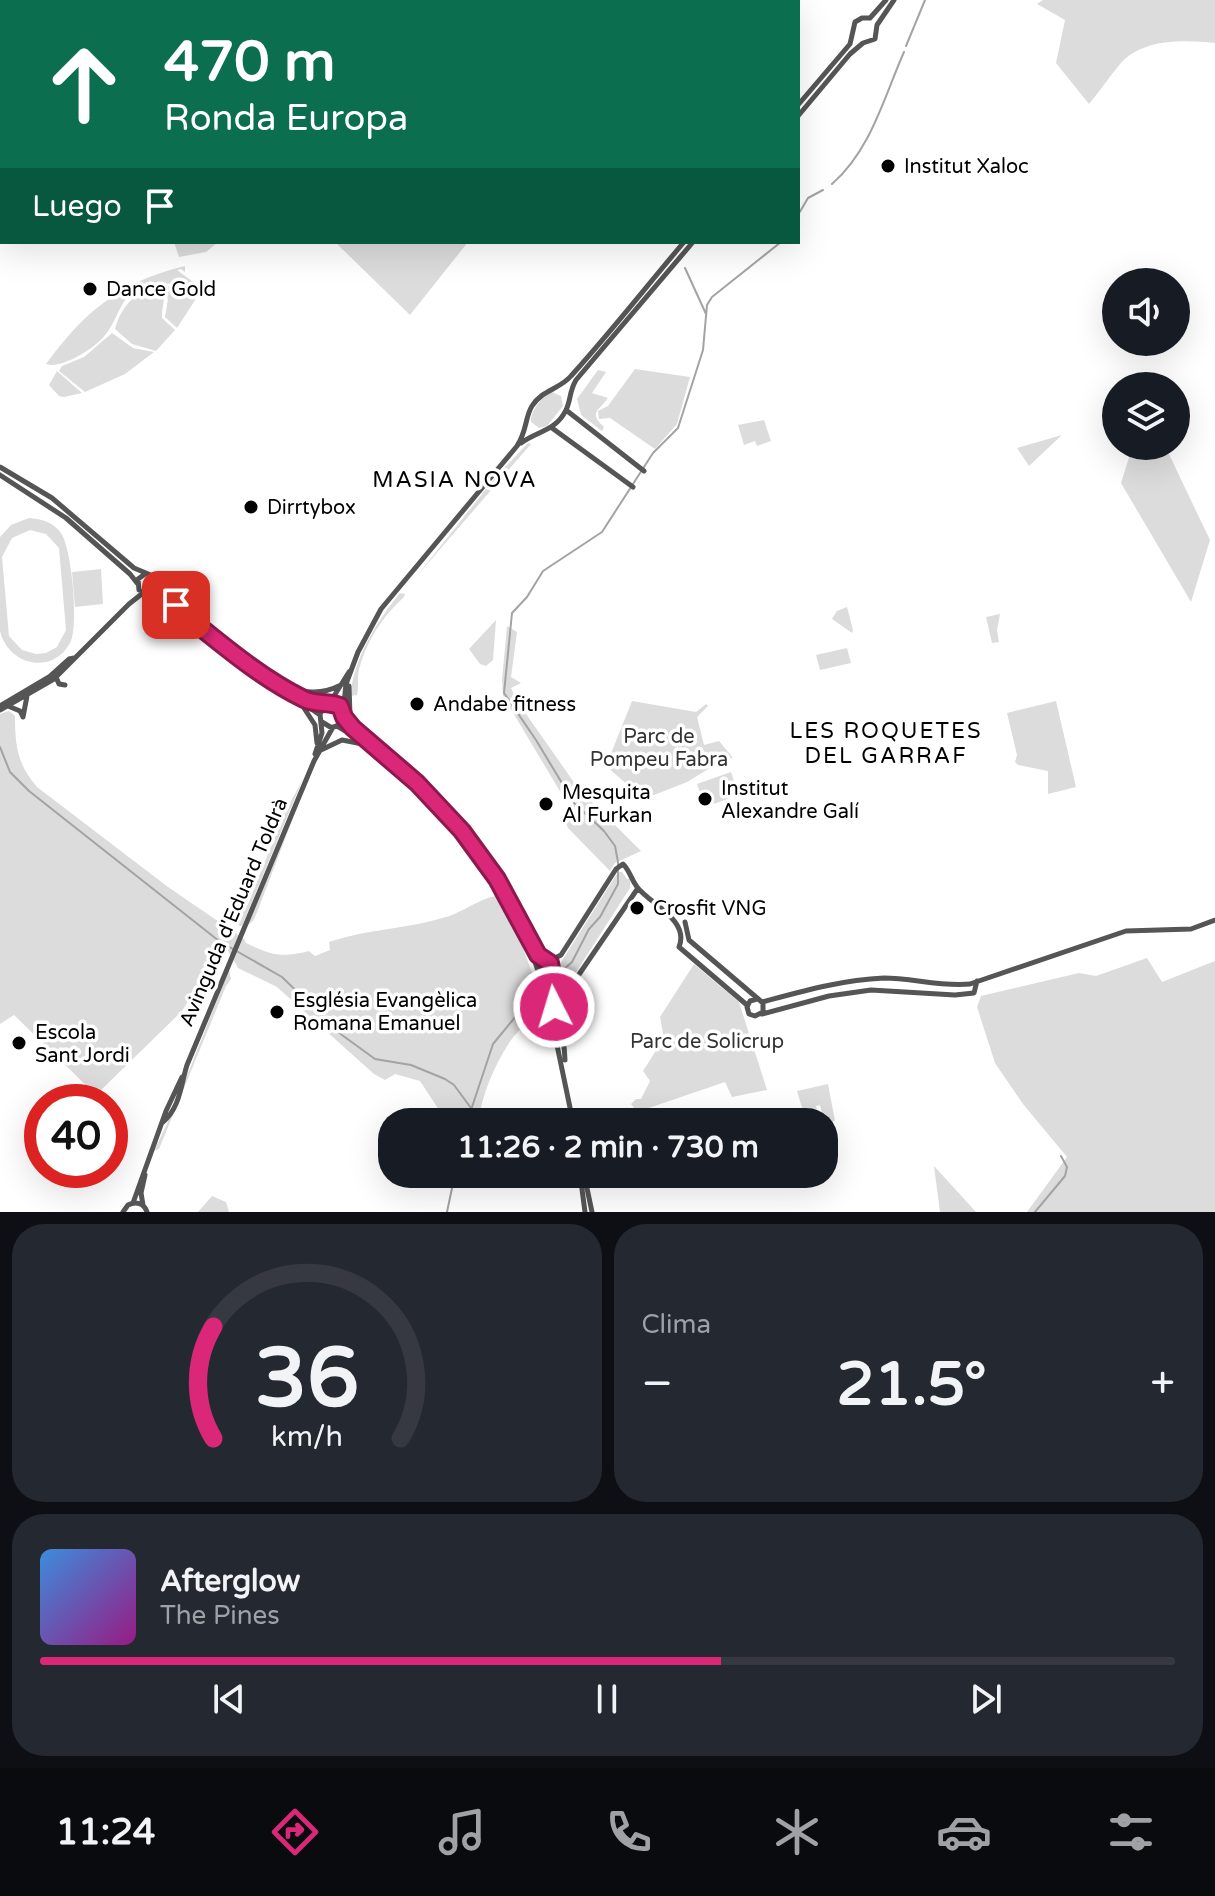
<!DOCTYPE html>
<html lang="es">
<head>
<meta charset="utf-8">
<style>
  :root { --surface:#171b24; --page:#242831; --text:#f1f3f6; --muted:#9ea1a6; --line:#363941; --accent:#db2777 }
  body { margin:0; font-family:"Varela Round",sans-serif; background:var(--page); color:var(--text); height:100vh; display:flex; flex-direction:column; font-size:30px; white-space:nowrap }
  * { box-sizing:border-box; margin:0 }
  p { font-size:26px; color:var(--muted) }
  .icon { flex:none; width:44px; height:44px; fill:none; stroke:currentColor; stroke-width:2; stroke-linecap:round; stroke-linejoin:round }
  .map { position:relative; height:1212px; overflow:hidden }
  .details { display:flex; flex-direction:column; gap:12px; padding:12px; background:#0d0f14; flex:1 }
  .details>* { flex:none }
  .hud { position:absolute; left:0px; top:0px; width:800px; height:244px; box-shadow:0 8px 32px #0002; background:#0b6e4f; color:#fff; overflow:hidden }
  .controls { position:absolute; left:1102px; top:268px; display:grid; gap:16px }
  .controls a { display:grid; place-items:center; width:88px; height:88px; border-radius:50%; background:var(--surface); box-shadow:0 8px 32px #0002; font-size:40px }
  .speed { position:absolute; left:24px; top:1084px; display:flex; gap:16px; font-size:40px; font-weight:700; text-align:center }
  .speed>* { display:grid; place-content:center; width:104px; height:104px; border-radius:50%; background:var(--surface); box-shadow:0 8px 32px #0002; line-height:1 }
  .speed .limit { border:12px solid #d22; background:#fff; color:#111 }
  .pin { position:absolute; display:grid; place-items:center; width:68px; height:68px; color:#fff; margin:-34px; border-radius:16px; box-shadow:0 4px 12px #0006 }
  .me { position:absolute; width:88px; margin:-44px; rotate:355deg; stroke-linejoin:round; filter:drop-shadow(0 0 6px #0008) }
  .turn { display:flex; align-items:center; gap:28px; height:168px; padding:0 32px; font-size:36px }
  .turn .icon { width:104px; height:104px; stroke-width:2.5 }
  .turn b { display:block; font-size:56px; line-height:68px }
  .then { display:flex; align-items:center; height:76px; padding:0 32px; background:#0003; gap:16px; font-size:30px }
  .big { font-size:60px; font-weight:700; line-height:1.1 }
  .details .tile { flex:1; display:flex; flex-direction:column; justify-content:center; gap:12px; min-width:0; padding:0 28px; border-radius:32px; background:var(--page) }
  .details .dial { align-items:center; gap:0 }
  .dial svg { height:208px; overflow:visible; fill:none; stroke:var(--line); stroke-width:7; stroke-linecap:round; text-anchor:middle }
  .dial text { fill:var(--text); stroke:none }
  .song { display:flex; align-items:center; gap:24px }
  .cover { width:96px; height:96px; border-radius:12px; background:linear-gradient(135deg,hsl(210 70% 55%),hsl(310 70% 35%)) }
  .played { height:8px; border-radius:4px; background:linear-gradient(90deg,var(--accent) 60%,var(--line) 60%) }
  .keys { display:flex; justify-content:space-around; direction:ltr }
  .heat { display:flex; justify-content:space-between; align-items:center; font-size:44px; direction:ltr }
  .details .tiles { flex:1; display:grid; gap:12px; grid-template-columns:1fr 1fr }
  .tile:last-child { grid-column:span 2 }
  .trip { position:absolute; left:378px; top:1108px; width:460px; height:80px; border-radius:32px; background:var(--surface); box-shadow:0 8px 32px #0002; font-weight:700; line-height:80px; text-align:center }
  .tab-bar { display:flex; height:128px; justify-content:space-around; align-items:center; background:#090b0e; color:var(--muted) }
  .tab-bar .icon { width:56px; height:56px }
  .tab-bar .on { color:var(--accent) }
  .tab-bar b { font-size:36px; color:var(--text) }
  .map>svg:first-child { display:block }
  .green { fill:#dcdcdc; fill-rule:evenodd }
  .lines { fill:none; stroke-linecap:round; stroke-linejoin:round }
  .stream { stroke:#a3a3a3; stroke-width:2 }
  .highway-casing { stroke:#dbdbdb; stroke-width:12 }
  .minor { stroke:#555; stroke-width:5 }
  .highway { stroke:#000; stroke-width:8 }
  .route-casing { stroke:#8e194d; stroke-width:20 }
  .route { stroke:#db2777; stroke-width:14 }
  .poi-dot { fill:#000; stroke:#fff; stroke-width:3 }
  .labels { text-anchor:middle; stroke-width:7; stroke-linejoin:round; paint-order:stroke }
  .poi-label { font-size:20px; fill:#000; stroke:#fff; text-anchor:start }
  .park-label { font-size:20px; fill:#333; stroke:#fff }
  .street-label { font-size:20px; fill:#000; stroke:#fff }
  .neighbourhood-label { font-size:22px; letter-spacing:2px; fill:#000; stroke:#fff }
</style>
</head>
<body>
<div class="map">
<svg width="1215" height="1212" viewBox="0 0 1215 1212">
  <rect width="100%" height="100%" fill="#fff"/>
  <path class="green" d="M 1043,0 L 1215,0 L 1215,43 C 1184,40 1143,38 1120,64 C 1109,77 1100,91 1089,104 L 1056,63 L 1065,20 L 1037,4 Z
    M 174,242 L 218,242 L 206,252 L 179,257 Z
    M 335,242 L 468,242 L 410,315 Z
    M 185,266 L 185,272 L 181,269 L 177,270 L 196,284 L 193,286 C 173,286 159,278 138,289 C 122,297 118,316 109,330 C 101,342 88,351 75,358 C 65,362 56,367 46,364 C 84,312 121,281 185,266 Z
    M 175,286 L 199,294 L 177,328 L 165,317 L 168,299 L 161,287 Z
    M 154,288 C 170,296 161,304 162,318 L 175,330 L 156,351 L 132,344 L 115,329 C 121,308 133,293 154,288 Z
    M 112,333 L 133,348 L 154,352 L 125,374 L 85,392 L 59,371 L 62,366 L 84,357 Z
    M 635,369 L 690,377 L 677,424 L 655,449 L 610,418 L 599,419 L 598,411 L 608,406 Z
    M 598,370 L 606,372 L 592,393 L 608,398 C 599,411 588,412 604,427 L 602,431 L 581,415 L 577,399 Z
    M 57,371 L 82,393 L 64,397 L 59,396 L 49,385 Z
    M 552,392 L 561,396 L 563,406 L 547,426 L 539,428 L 531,422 C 530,411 542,397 552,392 Z
    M 764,420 L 771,441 L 757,446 L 755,441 L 744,445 L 738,425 Z
    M 1062,435 L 1029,466 L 1017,448 Z
    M 528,443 L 531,444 L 416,577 L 494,479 Z
    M 1132,448 L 1167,450 L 1210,540 L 1191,602 L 1121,483 Z
    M 29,518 C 42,519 53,522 61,533 C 72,549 79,627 70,643 C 52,676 8,665 0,631 L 0,537 L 11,525 ZM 30,530 L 46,534 L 59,548 L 66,630 L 57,647 L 46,653 L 36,654 L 22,650 L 9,636 L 2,557 L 12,538 Z
    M 101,569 L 103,604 L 75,607 L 72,572 Z
    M 400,593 L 405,594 L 404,597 C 382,617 367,640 359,669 C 357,678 359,687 357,695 L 350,696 C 354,659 376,622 400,593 Z
    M 847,607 L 853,630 L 852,633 L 832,619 L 837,611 Z
    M 172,612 L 269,684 L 238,666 L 174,616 Z
    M 1000,614 L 997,630 L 999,642 L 992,643 L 986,617 Z
    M 496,620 L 493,660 L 486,666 L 480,664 L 469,649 Z
    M 507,626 L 517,632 L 511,677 L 521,683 L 511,688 L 517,701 L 573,781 L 577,793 L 570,802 L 567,797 L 564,798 L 503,696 L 502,680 Z
    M 847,648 L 851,663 L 820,670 L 816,655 Z
    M 632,701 L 696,712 L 706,704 L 708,706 L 697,717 L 704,745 L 719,741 L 733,758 L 708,761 L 710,768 L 687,782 L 644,799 L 606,766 Z
    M 1056,701 L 1076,787 L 1048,794 L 1048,771 L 1018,765 L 1015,762 L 1017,755 L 1007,713 Z
    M 9,711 L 15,716 C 15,745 17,764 37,787 L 168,887 L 244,939 L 246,943 C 272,955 280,958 309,951 L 315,956 L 330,950 L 329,942 C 367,929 407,929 446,917 C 461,913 486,895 498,896 L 517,933 L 544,1004 C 534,1018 519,1028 509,1043 C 494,1066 482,1095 478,1122 L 447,1122 L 420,1081 L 395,1074 L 385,1080 L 374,1074 L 277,987 L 238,968 L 227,949 L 223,946 L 182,1011 L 96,1095 L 14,1015 L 0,1024 L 0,714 Z
    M 731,772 L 739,795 L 705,807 L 697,784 Z
    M 303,779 L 242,926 L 239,926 L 239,917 L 248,904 L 284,814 Z
    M 307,781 L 258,910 L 253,921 L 248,925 Z
    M 584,794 L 641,851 L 615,863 L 610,871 L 568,828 L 564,819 L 573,805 Z
    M 618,872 L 622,872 L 627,879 L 630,879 L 630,888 L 564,991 L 555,992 L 551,978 Z
    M 1147,958 L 1162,982 L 1215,961 L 1215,1212 L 1027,1212 L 1067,1157 L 1023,1104 L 995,1063 L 977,1007 L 981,996 L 1079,973 L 1096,976 Z
    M 694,964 L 739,1002 L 767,1090 L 732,1097 L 725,1082 L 637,1112 L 631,1104 L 636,1099 L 641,1099 L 650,1081 L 643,1071 L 664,1038 L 660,1017 Z
    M 229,970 L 231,979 L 226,986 L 159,1149 L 154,1151 L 173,1111 Z
    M 828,1084 L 835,1121 L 824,1123 L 811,1118 L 822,1113 L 820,1105 L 816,1106 L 817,1110 L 804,1114 L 797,1091 Z
    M 934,1166 L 976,1212 L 940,1212 Z
    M 212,1196 L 226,1202 L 229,1212 L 198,1212 Z"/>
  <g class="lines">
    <path class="stream" d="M 906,46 L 925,0
      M 832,184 C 871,150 884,97 904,52
      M 798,215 L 808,198 L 823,190
      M 685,268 L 706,314
      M 0,747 L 10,772 L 29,791 L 219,941 L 282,977 L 342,1035 L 375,1059 L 411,1065 L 445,1079 L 454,1085 L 471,1108
      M 554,985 L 563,970 L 572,962 L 589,929 L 600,917 L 618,884 L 618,862 L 615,846 L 604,831 L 574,803 L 536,740 L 504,693 L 512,613 L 527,597 L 543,571 L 602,532 L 653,453 L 678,428 L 703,350 L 707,305 L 712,297 L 781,242
      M 467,1122 L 493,1044 L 516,1016 L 541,995
      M 447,1212 L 455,1174
      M 1035,1212 L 1065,1176 L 1067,1167 L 1061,1156"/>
    <defs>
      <path id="highway" d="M 482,2 L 484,0
        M 0,193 L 2,192
        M 0,199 L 2,198"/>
    </defs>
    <use href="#highway" class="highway-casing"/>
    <path class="minor" d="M 798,105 L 850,44 L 855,22 L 862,18 L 870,18 L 886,0
      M 798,116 L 850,54 L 863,43 L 875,39 L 877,25 L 894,0
      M 566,410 L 644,471
      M 552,428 L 633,487
      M 521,443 C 537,431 556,431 566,410 C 571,400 569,392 576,380 L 693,242
      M 0,467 L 52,498 L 134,568 L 153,576 L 157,586 L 150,593
      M 0,475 L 66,518 L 130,574 L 137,583
      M 145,574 L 138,579 L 139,590 L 158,597 L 177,609
      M 157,586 C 200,636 266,678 320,715
      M 56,677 L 59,684 L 65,685
      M 349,686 L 350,715 L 364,735
      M 281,687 C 304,692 320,696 341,685
      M 290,690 C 305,701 318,705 335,704 L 342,709
      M 329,704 L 349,672
      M 302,705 L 315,725 L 317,743
      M 0,706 L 49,677 L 69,659 L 74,658
      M 8,706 L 20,711 L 23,717
      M 0,710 L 54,679 L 129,604 L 143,593
      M 23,717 L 27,696
      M 344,718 C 366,742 394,761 418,784 C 446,811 472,841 493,874 C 506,894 531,955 549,961
      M 322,722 L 332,728 L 342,723 L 346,684 L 358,652 L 381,609 L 517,446 C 527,431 525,417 532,406 C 542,390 560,389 571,376 C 610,333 646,287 684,242
      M 337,726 L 364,742
      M 321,750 L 342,740 L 368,745
      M 315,754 L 322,733 L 320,714 L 325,706
      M 685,922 L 689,940 L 763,1003 L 763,1012 L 755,1016 L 749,1014 L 747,1007 L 750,1001 L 757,999
      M 529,943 L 547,999 L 543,1018 L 553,1026 L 573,1122
      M 549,961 L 561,955 L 616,869 L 623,864 C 630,871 631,879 637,887 C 650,904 690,920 679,947 L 747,1005
      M 550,962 C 552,970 547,972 548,981 C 550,1008 565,1032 565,1060
      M 762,1002 C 803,991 841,980 884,978 C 912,978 941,987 970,984 L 1126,931 L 1191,929 L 1215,920
      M 554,1007 L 567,992 L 638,888
      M 762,1014 L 829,996 L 871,990 L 955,995 L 974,993 L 977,981
      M 163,1122 C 180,1108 181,1084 187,1065 L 314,761 L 333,727
      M 580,1174 L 585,1212
      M 584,1174 L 592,1212
      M 133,1203 L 166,1111 L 182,1077
      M 143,1205 L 141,1193 L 145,1175
      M 123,1212 L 128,1205 C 136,1201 144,1203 147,1212"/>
    <use href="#highway" class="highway"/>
  </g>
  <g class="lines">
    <defs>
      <path id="route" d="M 176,605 L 179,610 C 219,642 259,677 304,699 C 316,705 328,701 340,706 L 344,717 L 353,728 L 417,783 L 462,831 L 497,879 L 538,955 L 550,963 L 551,969 L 547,976 L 554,1007"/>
    </defs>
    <use href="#route" class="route-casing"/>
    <use href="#route" class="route"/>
  </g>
  <g class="poi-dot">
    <circle cx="888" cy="166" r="8"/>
    <circle cx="90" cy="289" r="8"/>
    <circle cx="251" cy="507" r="8"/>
    <circle cx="417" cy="704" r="8"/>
    <circle cx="705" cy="799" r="8"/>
    <circle cx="546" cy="804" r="8"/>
    <circle cx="637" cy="908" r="8"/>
    <circle cx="277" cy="1012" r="8"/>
    <circle cx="19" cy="1043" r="8"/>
  </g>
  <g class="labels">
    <g class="poi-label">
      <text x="904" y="173">Institut Xaloc</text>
      <text x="106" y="296">Dance Gold</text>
      <text x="267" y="514">Dirrtybox</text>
      <text x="433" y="711">Andabe fitness</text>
      <text x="721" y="795">Institut<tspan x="721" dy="23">Alexandre Galí</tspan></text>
      <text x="562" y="799">Mesquita<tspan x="562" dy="23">Al Furkan</tspan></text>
      <text x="653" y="915">Crosfit VNG</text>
      <text x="293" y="1007">Església Evangèlica<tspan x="293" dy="23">Romana Emanuel</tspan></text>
      <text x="35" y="1039">Escola<tspan x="35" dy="23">Sant Jordi</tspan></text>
    </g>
    <g class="park-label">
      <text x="659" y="743">Parc de<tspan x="659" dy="23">Pompeu Fabra</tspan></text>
      <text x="707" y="1048">Parc de Solicrup</text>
    </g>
    <g class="street-label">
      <text transform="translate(233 912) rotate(-67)" y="7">Avinguda d'Eduard Toldrà</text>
    </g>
    <g class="neighbourhood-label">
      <text x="455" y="487">MASIA NOVA</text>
      <text x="886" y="738">LES ROQUETES<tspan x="886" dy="25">DEL GARRAF</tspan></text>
    </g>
  </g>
</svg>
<div class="controls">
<a><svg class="icon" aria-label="sound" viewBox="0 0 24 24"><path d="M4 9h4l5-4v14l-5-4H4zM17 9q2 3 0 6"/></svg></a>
<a><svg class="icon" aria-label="layers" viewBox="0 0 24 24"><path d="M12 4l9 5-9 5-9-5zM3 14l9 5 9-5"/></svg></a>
</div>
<div class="speed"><div class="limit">40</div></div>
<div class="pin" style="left:176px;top:605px;background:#d93025"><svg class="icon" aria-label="arrive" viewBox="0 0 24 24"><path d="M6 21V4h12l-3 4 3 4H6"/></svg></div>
<svg class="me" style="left:554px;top:1007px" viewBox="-20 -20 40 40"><circle r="17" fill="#db2777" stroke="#fff" stroke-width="3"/><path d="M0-11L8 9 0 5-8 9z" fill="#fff"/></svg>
<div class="trip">11:26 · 2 min · 730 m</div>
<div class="hud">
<div class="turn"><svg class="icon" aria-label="ahead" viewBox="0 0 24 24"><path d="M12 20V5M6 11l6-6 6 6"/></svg><div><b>470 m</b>Ronda Europa</div></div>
<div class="then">Luego<svg class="icon" aria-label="arrive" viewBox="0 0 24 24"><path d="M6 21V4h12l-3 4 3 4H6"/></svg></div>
</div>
</div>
<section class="details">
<div class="tiles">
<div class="tile dial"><svg viewBox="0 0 100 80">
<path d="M14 69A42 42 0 1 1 86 69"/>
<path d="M14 69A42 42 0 0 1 14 26" stroke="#db2777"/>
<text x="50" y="56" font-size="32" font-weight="700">36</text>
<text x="50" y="72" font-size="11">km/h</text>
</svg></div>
<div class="tile"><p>Clima</p>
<div class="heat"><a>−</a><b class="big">21.5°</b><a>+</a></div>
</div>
<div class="tile">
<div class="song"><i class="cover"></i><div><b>Afterglow</b><p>The Pines</p></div></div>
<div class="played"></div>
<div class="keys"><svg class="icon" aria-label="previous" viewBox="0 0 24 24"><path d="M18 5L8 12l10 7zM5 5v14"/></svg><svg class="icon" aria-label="pause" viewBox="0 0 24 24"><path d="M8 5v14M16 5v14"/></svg><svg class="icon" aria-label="next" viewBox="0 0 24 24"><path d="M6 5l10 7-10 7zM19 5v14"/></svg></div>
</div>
</div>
</section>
<nav class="tab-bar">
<b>11:24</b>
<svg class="icon on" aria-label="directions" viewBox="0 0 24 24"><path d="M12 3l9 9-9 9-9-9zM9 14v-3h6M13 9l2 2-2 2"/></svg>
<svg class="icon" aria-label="music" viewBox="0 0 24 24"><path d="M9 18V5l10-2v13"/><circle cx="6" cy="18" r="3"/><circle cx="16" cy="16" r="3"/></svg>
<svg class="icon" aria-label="phone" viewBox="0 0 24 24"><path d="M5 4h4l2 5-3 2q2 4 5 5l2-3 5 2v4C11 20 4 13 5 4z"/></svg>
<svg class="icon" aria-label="climate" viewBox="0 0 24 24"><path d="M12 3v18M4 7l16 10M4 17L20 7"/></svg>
<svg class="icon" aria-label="car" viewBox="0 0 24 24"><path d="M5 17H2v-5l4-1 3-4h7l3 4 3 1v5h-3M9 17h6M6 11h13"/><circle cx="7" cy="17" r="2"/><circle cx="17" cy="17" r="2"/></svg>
<svg class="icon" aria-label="filters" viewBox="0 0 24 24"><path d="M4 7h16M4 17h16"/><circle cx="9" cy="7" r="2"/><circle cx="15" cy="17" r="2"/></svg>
</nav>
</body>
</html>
